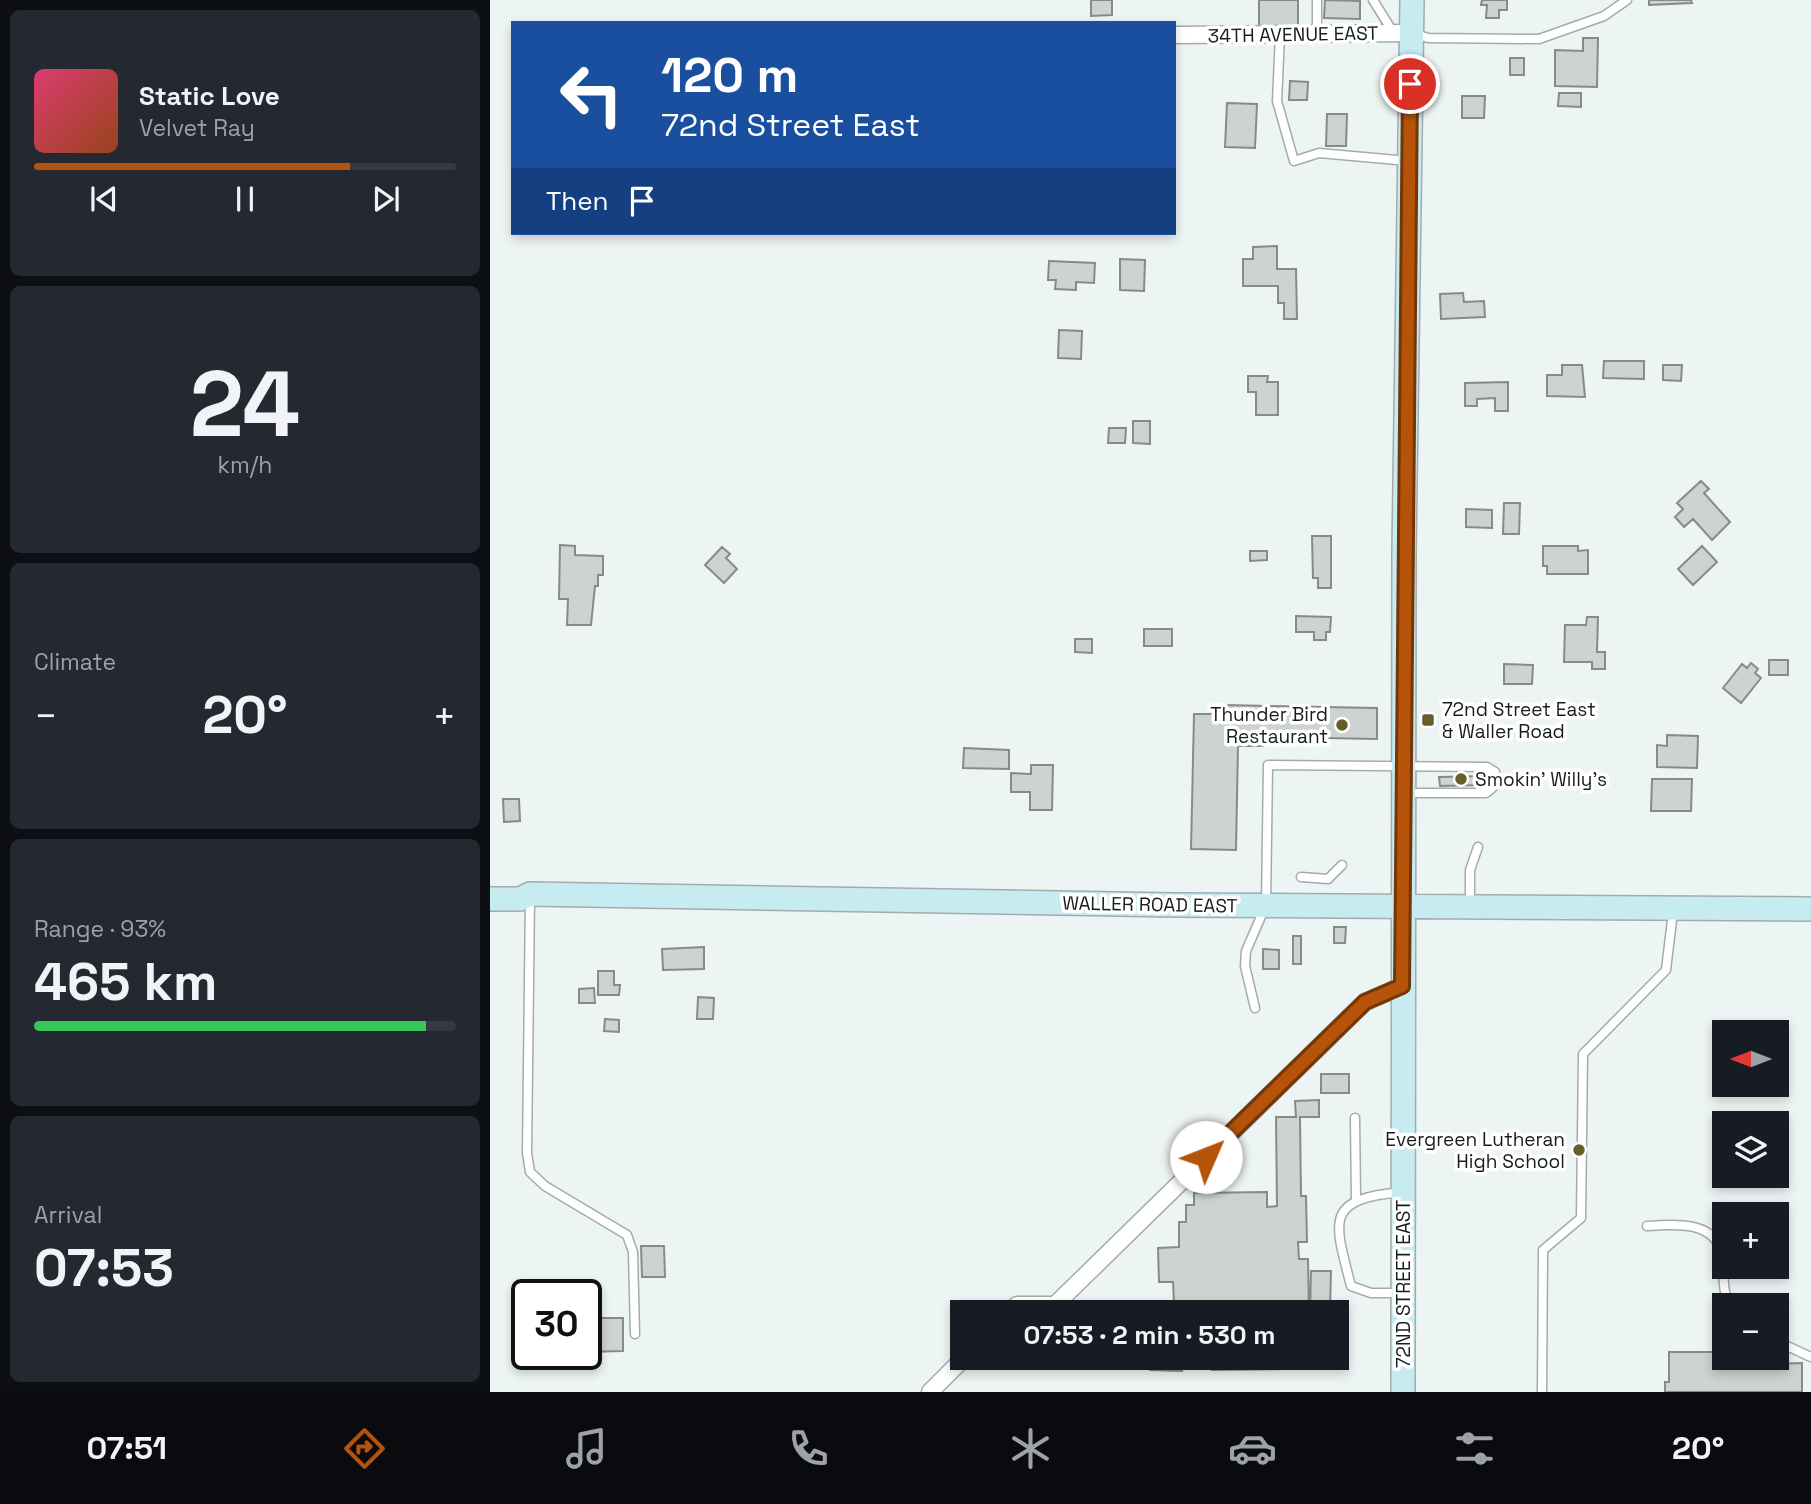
<!DOCTYPE html>
<html lang="en">
<head>
<meta charset="utf-8">
<style>
  :root { --surface:#171b24; --page:#242831; --text:#f1f3f6; --muted:#9ea1a6; --line:#363941; --accent:#b45309 }
  body { margin:0; font-family:"Space Grotesk",sans-serif; background:var(--page); color:var(--text); height:100vh; display:flex; flex-direction:column; font-size:26px; white-space:nowrap }
  * { box-sizing:border-box; margin:0 }
  p { font-size:23px; color:var(--muted) }
  .icon { flex:none; width:38px; height:38px; fill:none; stroke:currentColor; stroke-width:2; stroke-linecap:round; stroke-linejoin:round }
  .map { position:relative; flex:1; overflow:hidden }
  .panel { display:flex; flex-direction:column; gap:10px; padding:10px; background:#0d0f14; width:490px }
  .panel>* { flex:none }
  .top-card { position:absolute; left:21px; top:21px; width:665px; height:214px; border-radius:0px; box-shadow:0 4px 10px #0003; background:#1a4fa0; color:#fff; overflow:hidden }
  .needle { width:46px; rotate:270deg }
  .fabs { position:absolute; left:1222px; top:1020px; display:grid; gap:14px }
  .fabs a { display:grid; place-items:center; width:77px; height:77px; border-radius:0px; background:var(--surface); box-shadow:0 4px 10px #0003; font-size:35px }
  .speed { position:absolute; left:21px; top:1279px; display:flex; gap:14px; font-size:35px; font-weight:700; text-align:center }
  .speed>* { display:grid; place-content:center; width:91px; height:91px; border-radius:50%; background:var(--surface); box-shadow:0 4px 10px #0003; line-height:1 }
  .speed .limit { border:4px solid #111; border-radius:10px; background:#fff; color:#111 }
  .pin { position:absolute; display:grid; place-items:center; width:60px; height:60px; color:#fff; margin:-30px; border:4px solid #fff; border-radius:50%; box-shadow:0 2px 7px #0007 }
  .me { position:absolute; width:77px; margin:-38px; rotate:46deg; stroke-linejoin:round; filter:drop-shadow(0 0 5px #0008) }
  .turn { display:flex; align-items:center; gap:24px; height:147px; padding:0 35px; font-size:32px }
  .turn .icon { width:91px; height:91px; stroke-width:2.5 }
  .turn b { display:block; font-size:49px; line-height:60px }
  .then { display:flex; align-items:center; height:66px; padding:0 35px; background:#0003; gap:14px; font-size:26px }
  .big { font-size:52px; font-weight:600; line-height:1.1 }
  .panel .card { flex:1; display:flex; flex-direction:column; justify-content:center; gap:10px; min-width:0; padding:0 24px; border-radius:10px; background:var(--page) }
  .panel .dial { align-items:center; gap:0 }
  .dial b { font-size:91px; line-height:1 }
  .song { display:flex; align-items:center; gap:21px }
  .cover { width:84px; height:84px; border-radius:10px; background:linear-gradient(135deg,hsl(340 70% 55%),hsl(20 70% 35%)) }
  .played { height:7px; border-radius:4px; background:linear-gradient(90deg,var(--accent) 75%,var(--line) 75%) }
  .keys { display:flex; justify-content:space-around; direction:ltr }
  .heat { display:flex; justify-content:space-between; align-items:center; font-size:38px; direction:ltr }
  .charge { height:10px; border-radius:5px; background:linear-gradient(90deg,#34c759 93%,var(--line) 0) }
  .trip { position:absolute; left:460px; top:1300px; width:399px; height:70px; border-radius:0px; background:var(--surface); box-shadow:0 4px 10px #0003; font-weight:600; line-height:70px; text-align:center }
  .menu { display:flex; height:112px; justify-content:space-around; align-items:center; background:#090b0e; color:var(--muted) }
  .menu .icon { width:49px; height:49px }
  .menu .current { color:var(--accent) }
  .menu b { font-size:32px; color:var(--text) }
  main { display:flex; flex:1; min-height:0 }
  .map>svg:first-child { display:block }
  .building { fill:#ccd3d1; stroke:#858b89; stroke-width:2 }
  .lines { fill:none; stroke-linecap:round; stroke-linejoin:round }
  .lane-casing { stroke:#a4abab; stroke-width:11 }
  .street-casing { stroke:#a4abab; stroke-width:19 }
  .secondary-casing { stroke:#a4abab; stroke-width:26 }
  .lane { stroke:#fff; stroke-width:8 }
  .street { stroke:#fff; stroke-width:16 }
  .secondary { stroke:#c6ebf1; stroke-width:23 }
  .route-casing { stroke:#753606; stroke-width:18 }
  .route { stroke:#b45309; stroke-width:12 }
  .poi-dot { fill:#655e2b; stroke:#fff; stroke-width:2.5 }
  .labels { text-anchor:middle; stroke-width:7; stroke-linejoin:round; paint-order:stroke }
  .street-label { font-size:19px; fill:#191c1c; stroke:#fff }
  .poi-label { font-size:19px; fill:#191c1c; stroke:#fff; text-anchor:start }
</style>
</head>
<body>
<main>
<section class="panel">
<div class="card">
<div class="song"><i class="cover"></i><div><b>Static Love</b><p>Velvet Ray</p></div></div>
<div class="played"></div>
<div class="keys"><svg class="icon" aria-label="previous" viewBox="0 0 24 24"><path d="M18 5L8 12l10 7zM5 5v14"/></svg><svg class="icon" aria-label="pause" viewBox="0 0 24 24"><path d="M8 5v14M16 5v14"/></svg><svg class="icon" aria-label="next" viewBox="0 0 24 24"><path d="M6 5l10 7-10 7zM19 5v14"/></svg></div>
</div>
<div class="card dial"><b>24</b><p>km/h</p></div>
<div class="card"><p>Climate</p>
<div class="heat"><a>−</a><b class="big">20°</b><a>+</a></div>
</div>
<div class="card"><p>Range · 93%</p><b class="big">465 km</b><div class="charge"></div></div>
<div class="card"><p>Arrival</p><b class="big">07:53</b></div>
</section>
<div class="map">
<svg width="1321" height="1392" viewBox="0 0 1321 1392">
  <rect width="100%" height="100%" fill="#edf5f4"/>
  <path class="building" d="M 601,0 L 622,0 L 622,15 L 601,16 Z
    M 769,0 L 808,0 L 808,26 L 769,26 Z
    M 835,0 L 870,1 L 870,19 L 834,18 Z
    M 992,0 L 1017,0 L 1017,10 L 1009,10 L 1009,18 L 996,18 L 997,5 L 991,5 Z
    M 1159,0 L 1201,0 L 1202,3 L 1159,5 Z
    M 1093,38 L 1108,38 L 1107,87 L 1065,86 L 1065,50 L 1093,51 Z
    M 1020,58 L 1034,58 L 1034,75 L 1020,75 Z
    M 800,81 L 818,82 L 817,100 L 799,100 Z
    M 1069,93 L 1091,93 L 1091,107 L 1068,106 Z
    M 972,96 L 995,96 L 994,118 L 972,118 Z
    M 737,103 L 767,104 L 765,148 L 735,147 Z
    M 837,114 L 857,114 L 856,146 L 836,146 Z
    M 787,246 L 787,269 L 806,269 L 807,319 L 794,319 L 794,303 L 788,303 L 788,286 L 753,286 L 753,259 L 763,259 L 763,247 Z
    M 630,259 L 655,260 L 654,291 L 630,290 Z
    M 559,261 L 605,263 L 604,283 L 586,282 L 586,290 L 565,289 L 566,280 L 558,280 Z
    M 973,293 L 974,302 L 994,301 L 995,317 L 951,319 L 950,294 Z
    M 569,330 L 592,331 L 591,359 L 568,358 Z
    M 1114,361 L 1154,361 L 1154,379 L 1113,378 Z
    M 1072,365 L 1092,365 L 1095,397 L 1057,396 L 1057,375 L 1072,375 Z
    M 1173,365 L 1192,365 L 1191,381 L 1173,380 Z
    M 758,376 L 778,376 L 777,382 L 788,382 L 788,415 L 766,415 L 766,392 L 758,392 Z
    M 1018,382 L 1018,411 L 1005,411 L 1005,398 L 987,399 L 987,406 L 975,406 L 975,383 Z
    M 643,421 L 660,421 L 660,444 L 643,443 Z
    M 619,428 L 636,428 L 635,443 L 618,443 Z
    M 1211,481 L 1219,489 L 1214,493 L 1240,522 L 1222,540 L 1203,519 L 1194,527 L 1185,517 L 1193,509 L 1187,503 Z
    M 1014,503 L 1030,503 L 1029,534 L 1013,534 Z
    M 976,509 L 1002,510 L 1002,528 L 976,527 Z
    M 822,536 L 841,536 L 841,588 L 828,588 L 828,578 L 823,578 Z
    M 70,545 L 85,546 L 85,555 L 113,556 L 113,575 L 108,575 L 108,586 L 105,586 L 101,625 L 77,625 L 78,599 L 69,599 Z
    M 1053,546 L 1088,546 L 1088,551 L 1098,550 L 1098,574 L 1057,574 L 1057,566 L 1053,566 Z
    M 1212,546 L 1227,562 L 1203,585 L 1188,569 Z
    M 232,547 L 240,554 L 236,558 L 247,569 L 234,583 L 215,565 Z
    M 760,551 L 777,551 L 777,560 L 760,561 Z
    M 806,616 L 841,617 L 840,632 L 836,632 L 836,640 L 824,640 L 824,632 L 806,632 Z
    M 1097,617 L 1108,617 L 1107,652 L 1115,652 L 1115,669 L 1102,669 L 1102,662 L 1074,662 L 1075,625 L 1096,625 Z
    M 654,629 L 682,629 L 682,646 L 654,646 Z
    M 585,639 L 602,639 L 602,653 L 585,652 Z
    M 1279,660 L 1298,660 L 1298,675 L 1279,675 Z
    M 1261,663 L 1268,669 L 1265,673 L 1271,678 L 1251,703 L 1233,688 L 1252,664 L 1257,668 Z
    M 1014,664 L 1043,665 L 1042,684 L 1014,684 Z
    M 734,705 L 887,708 L 887,739 L 773,737 L 773,746 L 748,746 L 746,850 L 701,849 L 704,714 L 734,714 Z
    M 1177,735 L 1208,736 L 1207,768 L 1167,767 L 1167,745 L 1177,746 Z
    M 474,748 L 519,750 L 519,769 L 473,768 Z
    M 541,765 L 563,765 L 562,810 L 540,810 L 540,792 L 521,792 L 521,773 L 541,774 Z
    M 994,776 L 994,785 L 950,786 L 949,777 Z
    M 1162,779 L 1202,779 L 1201,811 L 1161,811 Z
    M 13,799 L 29,799 L 30,821 L 14,822 Z
    M 844,927 L 856,927 L 855,943 L 844,943 Z
    M 803,936 L 811,936 L 811,964 L 803,964 Z
    M 214,947 L 214,969 L 173,970 L 172,949 Z
    M 773,949 L 789,950 L 789,969 L 773,969 Z
    M 108,971 L 124,971 L 124,985 L 130,985 L 129,995 L 108,995 Z
    M 104,988 L 105,1003 L 89,1003 L 89,989 Z
    M 208,997 L 224,998 L 223,1019 L 207,1019 Z
    M 115,1019 L 129,1020 L 129,1032 L 114,1031 Z
    M 831,1074 L 859,1074 L 859,1093 L 831,1093 Z
    M 829,1100 L 829,1117 L 810,1117 L 811,1196 L 816,1196 L 817,1242 L 808,1242 L 809,1259 L 818,1259 L 819,1312 L 742,1312 L 742,1302 L 684,1303 L 683,1282 L 669,1282 L 668,1248 L 689,1247 L 689,1222 L 696,1222 L 696,1205 L 704,1205 L 704,1193 L 777,1192 L 777,1207 L 787,1206 L 786,1117 L 806,1117 L 805,1101 Z
    M 151,1246 L 174,1246 L 175,1277 L 152,1277 Z
    M 821,1271 L 841,1271 L 840,1312 L 820,1312 Z
    M 96,1318 L 133,1318 L 133,1351 L 96,1352 Z
    M 1179,1352 L 1227,1352 L 1227,1366 L 1312,1363 L 1312,1392 L 1175,1392 L 1175,1382 L 1179,1382 Z
    M 660,1358 L 692,1358 L 692,1371 L 660,1370 Z
    M 728,1358 L 797,1358 L 797,1369 L 722,1370 L 722,1360 Z"/>
  <g class="lines">
    <defs>
      <path id="lane" d="M 883,0 L 903,32
        M 923,33 L 938,38 L 1049,39 L 1114,16 L 1137,0
        M 790,35 L 787,101 L 804,161 L 829,153 L 918,161
        M 827,35 L 827,0
        M 811,877 L 838,879 L 852,865
        M 40,897 L 37,1153 L 40,1172 L 55,1186 L 137,1235 L 143,1252 L 145,1334
        M 980,904 L 980,870 L 988,847
        M 765,1008 L 755,966 L 756,951 L 776,905 L 778,765 L 997,767 L 1005,772 C 1008,783 1005,787 996,793 L 916,793
        M 865,1118 L 866,1200
        M 1157,1226 C 1183,1224 1227,1220 1232,1256 C 1235,1274 1231,1289 1240,1306
        M 910,1293 L 881,1293 L 861,1286 C 844,1220 834,1199 912,1192
        M 1286,1341 L 1321,1357
        M 1052,1392 L 1053,1250 L 1091,1218 L 1093,1054 L 1176,970 L 1183,912"/>
      <path id="street" d="M 684,35 L 921,33
        M 520,1312 L 527,1305 L 565,1305 L 875,1002 L 912,986
        M 440,1392 L 474,1358"/>
      <path id="secondary" d="M 0,899 L 30,899 L 40,894 L 684,905 L 1321,909
        M 913,1392 L 914,552 L 922,0"/>
    </defs>
    <use href="#lane" class="lane-casing"/>
    <use href="#street" class="street-casing"/>
    <use href="#secondary" class="secondary-casing"/>
    <use href="#lane" class="lane"/>
    <use href="#street" class="street"/>
    <use href="#secondary" class="secondary"/>
  </g>
  <g class="lines">
    <defs>
      <path id="route" d="M 716,1157 L 875,1002 L 912,986 L 920,84"/>
    </defs>
    <use href="#route" class="route-casing"/>
    <use href="#route" class="route"/>
  </g>
  <g class="poi-dot">
    <rect x="931" y="713" width="14" height="14" rx="3.5"/>
    <circle cx="852" cy="725" r="7"/>
    <circle cx="971" cy="779" r="7"/>
    <circle cx="1089" cy="1150" r="7"/>
  </g>
  <g class="labels">
    <g class="street-label">
      <text transform="translate(803 34) rotate(-1)" y="7">34TH AVENUE EAST</text>
      <text transform="translate(660 904) rotate(1)" y="7">WALLER ROAD EAST</text>
      <text transform="translate(913 1284) rotate(-90)" y="7">72ND STREET EAST</text>
    </g>
    <g class="poi-label">
      <text x="952" y="716">72nd Street East<tspan x="952" dy="22">&amp; Waller Road</tspan></text>
      <text x="838" y="721" text-anchor="end">Thunder Bird<tspan x="838" dy="22">Restaurant</tspan></text>
      <text x="985" y="786">Smokin' Willy's</text>
      <text x="1075" y="1146" text-anchor="end">Evergreen Lutheran<tspan x="1075" dy="22">High School</tspan></text>
    </g>
  </g>
</svg>
<div class="fabs">
<a><svg class="needle" viewBox="-14 -14 28 28"><path d="M0-13l5 13h-10z" fill="#e53935"/><path d="M0 13l5-13h-10z" fill="#9ea1a6"/></svg></a>
<a><svg class="icon" aria-label="layers" viewBox="0 0 24 24"><path d="M12 4l9 5-9 5-9-5zM3 14l9 5 9-5"/></svg></a>
<a>+</a>
<a>−</a>
</div>
<div class="speed"><div class="limit">30</div></div>
<div class="pin" style="left:920px;top:84px;background:#d93025"><svg class="icon" aria-label="arrive" viewBox="0 0 24 24"><path d="M6 21V4h12l-3 4 3 4H6"/></svg></div>
<svg class="me" style="left:716px;top:1157px" viewBox="-20 -20 40 40"><circle r="19" fill="#fff"/><path d="M0-13L10 11 0 6-10 11z" fill="#b45309"/></svg>
<div class="trip">07:53 · 2 min · 530 m</div>
<div class="top-card">
<div class="turn"><svg class="icon" aria-label="left" viewBox="0 0 24 24"><path d="M17 20v-9H6M10 6l-5 5 5 5"/></svg><div><b>120 m</b>72nd Street East</div></div>
<div class="then">Then<svg class="icon" aria-label="arrive" viewBox="0 0 24 24"><path d="M6 21V4h12l-3 4 3 4H6"/></svg></div>
</div>
</div>
</main>
<nav class="menu">
<b>07:51</b>
<svg class="icon current" aria-label="directions" viewBox="0 0 24 24"><path d="M12 3l9 9-9 9-9-9zM9 14v-3h6M13 9l2 2-2 2"/></svg>
<svg class="icon" aria-label="music" viewBox="0 0 24 24"><path d="M9 18V5l10-2v13"/><circle cx="6" cy="18" r="3"/><circle cx="16" cy="16" r="3"/></svg>
<svg class="icon" aria-label="phone" viewBox="0 0 24 24"><path d="M5 4h4l2 5-3 2q2 4 5 5l2-3 5 2v4C11 20 4 13 5 4z"/></svg>
<svg class="icon" aria-label="climate" viewBox="0 0 24 24"><path d="M12 3v18M4 7l16 10M4 17L20 7"/></svg>
<svg class="icon" aria-label="car" viewBox="0 0 24 24"><path d="M5 17H2v-5l4-1 3-4h7l3 4 3 1v5h-3M9 17h6M6 11h13"/><circle cx="7" cy="17" r="2"/><circle cx="17" cy="17" r="2"/></svg>
<svg class="icon" aria-label="filters" viewBox="0 0 24 24"><path d="M4 7h16M4 17h16"/><circle cx="9" cy="7" r="2"/><circle cx="15" cy="17" r="2"/></svg>
<b>20°</b>
</nav>
</body>
</html>
